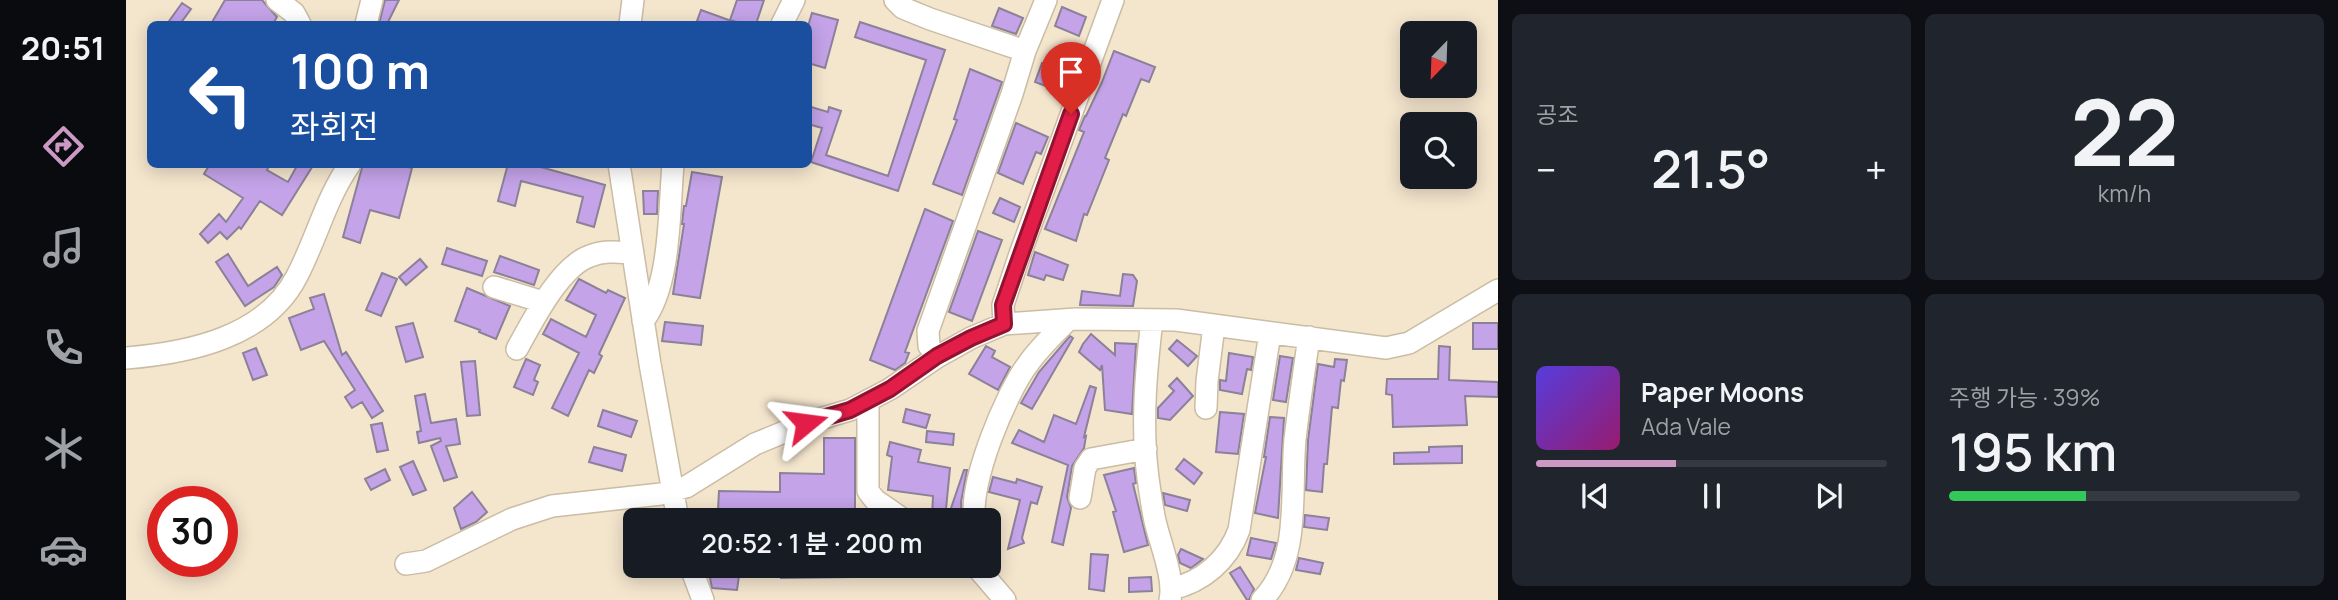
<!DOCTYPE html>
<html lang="ko">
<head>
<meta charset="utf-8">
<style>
  :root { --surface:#171b24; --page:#20242c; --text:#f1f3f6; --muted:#9ea1a6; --line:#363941; --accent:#cc99c4 }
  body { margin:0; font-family:Manrope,"Noto Sans KR",sans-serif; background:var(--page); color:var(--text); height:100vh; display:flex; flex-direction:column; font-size:26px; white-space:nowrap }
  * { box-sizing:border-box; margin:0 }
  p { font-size:23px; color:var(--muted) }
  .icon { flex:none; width:38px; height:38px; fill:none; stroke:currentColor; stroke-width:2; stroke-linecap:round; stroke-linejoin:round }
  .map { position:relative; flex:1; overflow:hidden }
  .sheet { display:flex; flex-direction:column; gap:14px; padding:14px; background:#0d0f14; width:840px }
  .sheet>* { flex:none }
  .hud { position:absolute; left:21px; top:21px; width:665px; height:147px; border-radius:10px; box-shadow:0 4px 18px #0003; background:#1a4fa0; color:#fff; overflow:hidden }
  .needle { width:46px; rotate:203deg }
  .buttons { position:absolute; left:1274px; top:21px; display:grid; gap:14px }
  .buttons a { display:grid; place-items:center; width:77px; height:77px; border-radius:10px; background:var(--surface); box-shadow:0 4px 18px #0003; font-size:35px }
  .speed { position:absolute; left:21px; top:486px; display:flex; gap:14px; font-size:35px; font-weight:700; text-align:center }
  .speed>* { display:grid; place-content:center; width:91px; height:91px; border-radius:50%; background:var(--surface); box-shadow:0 4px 18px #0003; line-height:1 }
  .speed .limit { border:10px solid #d22; background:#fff; color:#111 }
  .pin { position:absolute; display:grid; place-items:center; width:60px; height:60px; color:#fff; margin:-72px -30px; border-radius:50% 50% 50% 0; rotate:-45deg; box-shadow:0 0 7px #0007 }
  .pin .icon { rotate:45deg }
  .me { position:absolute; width:77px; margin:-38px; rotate:74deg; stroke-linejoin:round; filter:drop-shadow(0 0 5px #0008) }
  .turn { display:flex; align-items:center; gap:24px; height:147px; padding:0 28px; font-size:32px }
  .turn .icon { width:91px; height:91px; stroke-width:2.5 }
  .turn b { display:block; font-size:49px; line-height:60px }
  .big { font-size:52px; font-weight:600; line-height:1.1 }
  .sheet .tile { flex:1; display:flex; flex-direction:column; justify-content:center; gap:10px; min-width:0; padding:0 24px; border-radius:10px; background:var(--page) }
  .sheet .dial { align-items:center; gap:0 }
  .dial b { font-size:91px; line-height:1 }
  .song { display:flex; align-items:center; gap:21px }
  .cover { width:84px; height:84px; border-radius:10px; background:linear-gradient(135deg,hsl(250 70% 55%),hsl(320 70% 35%)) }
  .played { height:7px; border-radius:4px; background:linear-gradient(90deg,var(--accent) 40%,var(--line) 40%) }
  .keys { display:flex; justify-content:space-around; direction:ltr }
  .heat { display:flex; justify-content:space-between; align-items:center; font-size:38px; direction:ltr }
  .charge { height:10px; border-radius:5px; background:linear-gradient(90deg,#34c759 39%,var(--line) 0) }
  .sheet .tiles { flex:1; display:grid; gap:14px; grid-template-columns:repeat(2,1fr) }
  .trip { position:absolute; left:497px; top:508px; width:378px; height:70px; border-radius:10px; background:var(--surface); box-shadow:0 4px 18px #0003; font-weight:600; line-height:70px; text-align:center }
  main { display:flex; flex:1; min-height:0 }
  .tab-bar { display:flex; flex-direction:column; width:126px; justify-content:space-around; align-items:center; background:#090b0e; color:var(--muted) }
  .tab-bar .icon { width:49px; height:49px }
  .tab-bar .active { color:var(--accent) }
  .tab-bar b { font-size:32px; color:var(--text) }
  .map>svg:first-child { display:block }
  .building { fill:#c4a3e8; stroke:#8b8198; stroke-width:2 }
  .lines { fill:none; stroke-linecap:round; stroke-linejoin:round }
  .minor-casing { stroke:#cbbca4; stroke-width:24 }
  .minor { stroke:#fff; stroke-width:21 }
  .route-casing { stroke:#92132f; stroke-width:18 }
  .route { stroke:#e11d48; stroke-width:12 }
</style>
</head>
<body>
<main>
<nav class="tab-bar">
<b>20:51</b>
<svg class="icon active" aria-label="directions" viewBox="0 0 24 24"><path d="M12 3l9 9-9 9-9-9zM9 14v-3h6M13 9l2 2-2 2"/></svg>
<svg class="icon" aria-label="music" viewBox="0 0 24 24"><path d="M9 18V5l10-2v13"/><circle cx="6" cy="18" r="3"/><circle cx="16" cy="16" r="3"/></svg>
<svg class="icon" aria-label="phone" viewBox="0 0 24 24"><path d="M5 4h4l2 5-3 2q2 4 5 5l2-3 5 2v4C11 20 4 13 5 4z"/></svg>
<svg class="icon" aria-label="climate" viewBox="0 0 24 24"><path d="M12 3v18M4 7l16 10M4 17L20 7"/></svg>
<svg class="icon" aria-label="car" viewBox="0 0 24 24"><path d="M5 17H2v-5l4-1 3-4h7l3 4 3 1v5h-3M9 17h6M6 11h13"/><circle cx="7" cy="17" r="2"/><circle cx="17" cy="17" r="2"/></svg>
</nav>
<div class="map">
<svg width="1372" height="600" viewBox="0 0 1372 600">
  <rect width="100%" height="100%" fill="#f4e5cd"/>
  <path class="building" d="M 99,0 L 136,0 L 151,17 L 147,24 L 85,24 Z
    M 259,0 L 273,0 L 261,24 L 253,24 Z
    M 611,0 L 638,0 L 630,24 L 618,24 L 604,20 Z
    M 56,3 L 65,9 L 54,24 L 41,24 Z
    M 936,7 L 960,17 L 953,36 L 929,26 Z
    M 873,8 L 897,18 L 890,34 L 866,26 Z
    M 575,10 L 611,23 L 611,24 L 581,24 L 571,21 Z
    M 686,13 L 712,20 L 699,68 L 682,63 L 682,26 Z
    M 734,22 L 819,50 L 772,191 L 685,162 L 696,128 L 682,124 L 682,106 L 702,112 L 703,107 L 715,111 L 700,155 L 762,176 L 800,60 L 729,37 Z
    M 988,51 L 1029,67 L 1023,82 L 1015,79 L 1000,116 L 997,114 L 979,158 L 983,160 L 961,215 L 958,214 L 950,241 L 919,229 L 958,132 L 953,130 L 959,116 L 960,116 L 976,82 Z
    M 916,63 L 938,72 L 930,90 L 909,82 Z
    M 844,69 L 876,82 L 836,195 L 807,184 L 831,120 L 828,119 Z
    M 890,123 L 922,137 L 915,154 L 910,152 L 897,184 L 872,173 Z
    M 84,164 L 144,164 L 141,170 L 162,182 L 172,164 L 188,164 L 156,215 L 134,201 L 115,229 L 113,227 L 101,239 L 94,232 L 82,243 L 74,234 L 93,214 L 100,222 L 117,198 L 78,174 Z
    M 237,164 L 271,164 L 286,168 L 273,218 L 244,210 L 234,243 L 217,237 Z
    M 382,164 L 404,164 L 479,185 L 468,227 L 451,222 L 457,197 L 395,181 L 389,206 L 372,201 Z
    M 566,172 L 596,177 L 574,298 L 547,294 L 558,224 L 556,224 L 558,206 L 560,206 Z
    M 517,191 L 532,191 L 531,214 L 518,214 Z
    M 874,198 L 894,207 L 888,222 L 867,213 Z
    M 799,209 L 827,221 L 779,352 L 783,353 L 779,363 L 769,370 L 744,360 Z
    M 852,231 L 876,240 L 846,321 L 823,312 Z
    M 321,248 L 361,261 L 356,276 L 316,264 Z
    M 909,252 L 942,265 L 937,280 L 920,275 L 918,280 L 902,275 Z
    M 102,254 L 122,286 L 151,267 L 156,275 L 148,287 L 119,306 L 90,262 Z
    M 374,256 L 413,270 L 408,285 L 368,272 Z
    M 294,259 L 301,267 L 280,285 L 273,277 Z
    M 256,273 L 271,279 L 255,316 L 240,310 Z
    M 997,274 L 1007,275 L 1011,281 L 1007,306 L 954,305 L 956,291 L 994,296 Z
    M 453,279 L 480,293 L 482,290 L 499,298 L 473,354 L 476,356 L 468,373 L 463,370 L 442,416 L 426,408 L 453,353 L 417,334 L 425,319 L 460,337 L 470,315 L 440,300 Z
    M 341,288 L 384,306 L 370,339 L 353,332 L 354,330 L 329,321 Z
    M 198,294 L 216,355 L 220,352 L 257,411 L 246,418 L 236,402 L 226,408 L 219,397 L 229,390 L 198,341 L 175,350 L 163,318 L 188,309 L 184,298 Z
    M 539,322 L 577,326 L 575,345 L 536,341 Z
    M 287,323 L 297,357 L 280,362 L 270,327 Z
    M 1347,323 L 1372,323 L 1372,349 L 1347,349 Z
    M 965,334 L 989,355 L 989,343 L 1010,344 L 1006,414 L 979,410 L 976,365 L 974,370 L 953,352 L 957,344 Z
    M 944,336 L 947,338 L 906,409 L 895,403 L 913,372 Z
    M 1051,340 L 1071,356 L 1062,366 L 1043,349 Z
    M 860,346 L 869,351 L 866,357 L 884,367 L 872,390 L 843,374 Z
    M 1313,346 L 1324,347 L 1323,380 L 1372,382 L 1372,397 L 1339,396 L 1341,425 L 1267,427 L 1266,395 L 1260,394 L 1261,379 L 1312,379 Z
    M 130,348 L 141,375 L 127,380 L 117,353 Z
    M 1103,353 L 1127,357 L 1125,370 L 1121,369 L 1116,394 L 1094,390 L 1094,380 L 1100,381 Z
    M 1154,356 L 1167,358 L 1160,402 L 1147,400 Z
    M 400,359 L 414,365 L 408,380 L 412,382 L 407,395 L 388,387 Z
    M 1209,359 L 1221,360 L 1218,381 L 1215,380 L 1212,408 L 1206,407 L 1201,464 L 1198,464 L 1196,492 L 1180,490 L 1182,440 L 1192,364 L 1208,367 Z
    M 349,361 L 354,415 L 341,416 L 335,362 Z
    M 1051,378 L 1067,396 L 1044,420 L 1032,418 L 1032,408 L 1048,391 L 1043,386 Z
    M 964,386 L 970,388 L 958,437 L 960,436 L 958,448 L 946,466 L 941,497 L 945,508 L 937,545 L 926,542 L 942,465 L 886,443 L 893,430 L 918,442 L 928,415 L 950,424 Z
    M 299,394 L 305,423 L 330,419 L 334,444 L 320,446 L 331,477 L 318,481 L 305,446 L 315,441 L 314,438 L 293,443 L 291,432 L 295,431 L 289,396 Z
    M 780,409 L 804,415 L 800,428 L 777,422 Z
    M 477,410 L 511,421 L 505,437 L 472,426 Z
    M 1094,412 L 1118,414 L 1112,454 L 1090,452 Z
    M 1144,417 L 1158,418 L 1152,518 L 1129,513 L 1140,457 L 1138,457 Z
    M 256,423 L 262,450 L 251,452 L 245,425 Z
    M 801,431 L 828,434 L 827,445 L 800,442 Z
    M 698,438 L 729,438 L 729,520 L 655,520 L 655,511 L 592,510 L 593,491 L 654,492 L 654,473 L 698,474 Z
    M 764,442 L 795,450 L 792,462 L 824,468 L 819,519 L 806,517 L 807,496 L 762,490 L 766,457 L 761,455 Z
    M 1336,446 L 1336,463 L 1268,464 L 1268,453 L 1303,452 L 1303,447 Z
    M 468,447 L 500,455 L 496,471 L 463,462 Z
    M 1058,459 L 1076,473 L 1068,484 L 1050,469 Z
    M 287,461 L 300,490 L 287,495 L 274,467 Z
    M 1008,468 L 1010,483 L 1007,484 L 1022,545 L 998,552 L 987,512 L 990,511 L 978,475 Z
    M 259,469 L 264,480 L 245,490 L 239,479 Z
    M 838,470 L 841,470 L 835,502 L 836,520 L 821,520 Z
    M 867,477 L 890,483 L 891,479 L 916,487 L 911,504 L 905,502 L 896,538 L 898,543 L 882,549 L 894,500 L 863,492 Z
    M 346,492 L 361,512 L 350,522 L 335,529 L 328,508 Z
    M 1037,493 L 1064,500 L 1061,511 L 1039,505 Z
    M 1179,515 L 1203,518 L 1201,530 L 1178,527 Z
    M 1125,538 L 1150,543 L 1145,559 L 1121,555 Z
    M 1055,549 L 1077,559 L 1065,568 L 1054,563 L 1052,555 Z
    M 965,554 L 982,555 L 978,591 L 963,589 Z
    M 1173,558 L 1197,563 L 1194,574 L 1170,570 Z
    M 654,565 L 727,565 L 727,577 L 655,578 Z
    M 1114,567 L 1128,589 L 1123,600 L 1121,600 L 1104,573 Z
    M 583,573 L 613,576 L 611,590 L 586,588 Z
    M 1025,577 L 1026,591 L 1003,592 L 1003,578 Z"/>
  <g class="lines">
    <defs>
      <path id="minor" d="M 151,0 L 168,13 L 174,24
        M 769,0 L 777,8 L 804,19 L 899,51
        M 240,24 L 246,0
        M 504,24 L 507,0
        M 656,24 L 668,0
        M 493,164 L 524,364 L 552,520
        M 368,287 L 417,302
        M 1026,320 C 1020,371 1015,426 1022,478 C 1024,492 1026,507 1029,521 C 1034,543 1049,579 1044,600
        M 517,321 C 545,286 543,210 547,164
        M 878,324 L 877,305 L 894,254 L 987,0
        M 391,349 C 406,322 434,266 464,256 C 478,250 492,252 507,253
        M 811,357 L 803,346 L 802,331 L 886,94 L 899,51 L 920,0
        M 0,358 C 63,353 140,337 171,276 C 190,240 200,198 224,164
        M 742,401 L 742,491 L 749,500 L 778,520
        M 1080,408 L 1081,381 L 1088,326
        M 954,498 L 959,468 L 965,459 L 1020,449
        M 849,520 C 842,484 880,393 902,364 C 913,348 928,334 942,320
        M 280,564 L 300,561 L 386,519 L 426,506 L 535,494 L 560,487 L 629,444 L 680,423 L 724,410 L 764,389 L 811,357 L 845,338 L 878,324 L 950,319 L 1050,320 L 1260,348 L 1283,343 L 1372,290
        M 564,565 L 577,600
        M 849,565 L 879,600
        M 1045,589 C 1077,582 1102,560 1113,530 L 1144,333
        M 1136,600 C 1176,559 1164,491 1169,439 C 1173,405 1178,371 1183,337"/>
    </defs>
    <use href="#minor" class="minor-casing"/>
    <use href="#minor" class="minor"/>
  </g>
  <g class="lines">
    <defs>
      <path id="route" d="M 680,423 L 724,410 L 764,389 L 811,356 L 845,338 L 878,324 L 877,305 L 945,114"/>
    </defs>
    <use href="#route" class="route-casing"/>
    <use href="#route" class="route"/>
  </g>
</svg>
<div class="buttons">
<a><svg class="needle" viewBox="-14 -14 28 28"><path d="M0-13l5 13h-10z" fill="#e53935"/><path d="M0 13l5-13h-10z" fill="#9ea1a6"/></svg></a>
<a><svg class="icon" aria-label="search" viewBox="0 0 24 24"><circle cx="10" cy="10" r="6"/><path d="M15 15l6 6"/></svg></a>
</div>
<div class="speed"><div class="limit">30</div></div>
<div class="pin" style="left:945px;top:114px;background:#d93025"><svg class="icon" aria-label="arrive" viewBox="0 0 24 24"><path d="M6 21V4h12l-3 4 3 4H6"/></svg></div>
<svg class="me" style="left:680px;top:423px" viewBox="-20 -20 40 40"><path d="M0-17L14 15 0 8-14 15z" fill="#e11d48" stroke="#fff" stroke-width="4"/></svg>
<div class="trip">20:52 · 1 분 · 200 m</div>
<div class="hud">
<div class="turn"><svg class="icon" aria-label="left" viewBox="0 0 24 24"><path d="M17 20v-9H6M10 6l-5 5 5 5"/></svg><div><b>100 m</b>좌회전</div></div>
</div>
</div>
<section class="sheet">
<div class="tiles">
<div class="tile"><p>공조</p>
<div class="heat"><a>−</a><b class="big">21.5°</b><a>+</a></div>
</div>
<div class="tile dial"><b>22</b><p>km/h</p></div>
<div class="tile">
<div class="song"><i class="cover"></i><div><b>Paper Moons</b><p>Ada Vale</p></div></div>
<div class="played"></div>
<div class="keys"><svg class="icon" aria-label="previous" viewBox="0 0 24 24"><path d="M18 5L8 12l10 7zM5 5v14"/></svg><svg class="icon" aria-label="pause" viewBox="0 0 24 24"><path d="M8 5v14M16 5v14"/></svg><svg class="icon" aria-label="next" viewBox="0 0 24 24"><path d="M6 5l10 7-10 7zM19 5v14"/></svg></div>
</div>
<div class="tile"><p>주행 가능 · 39%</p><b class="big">195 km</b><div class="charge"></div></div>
</div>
</section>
</main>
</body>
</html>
